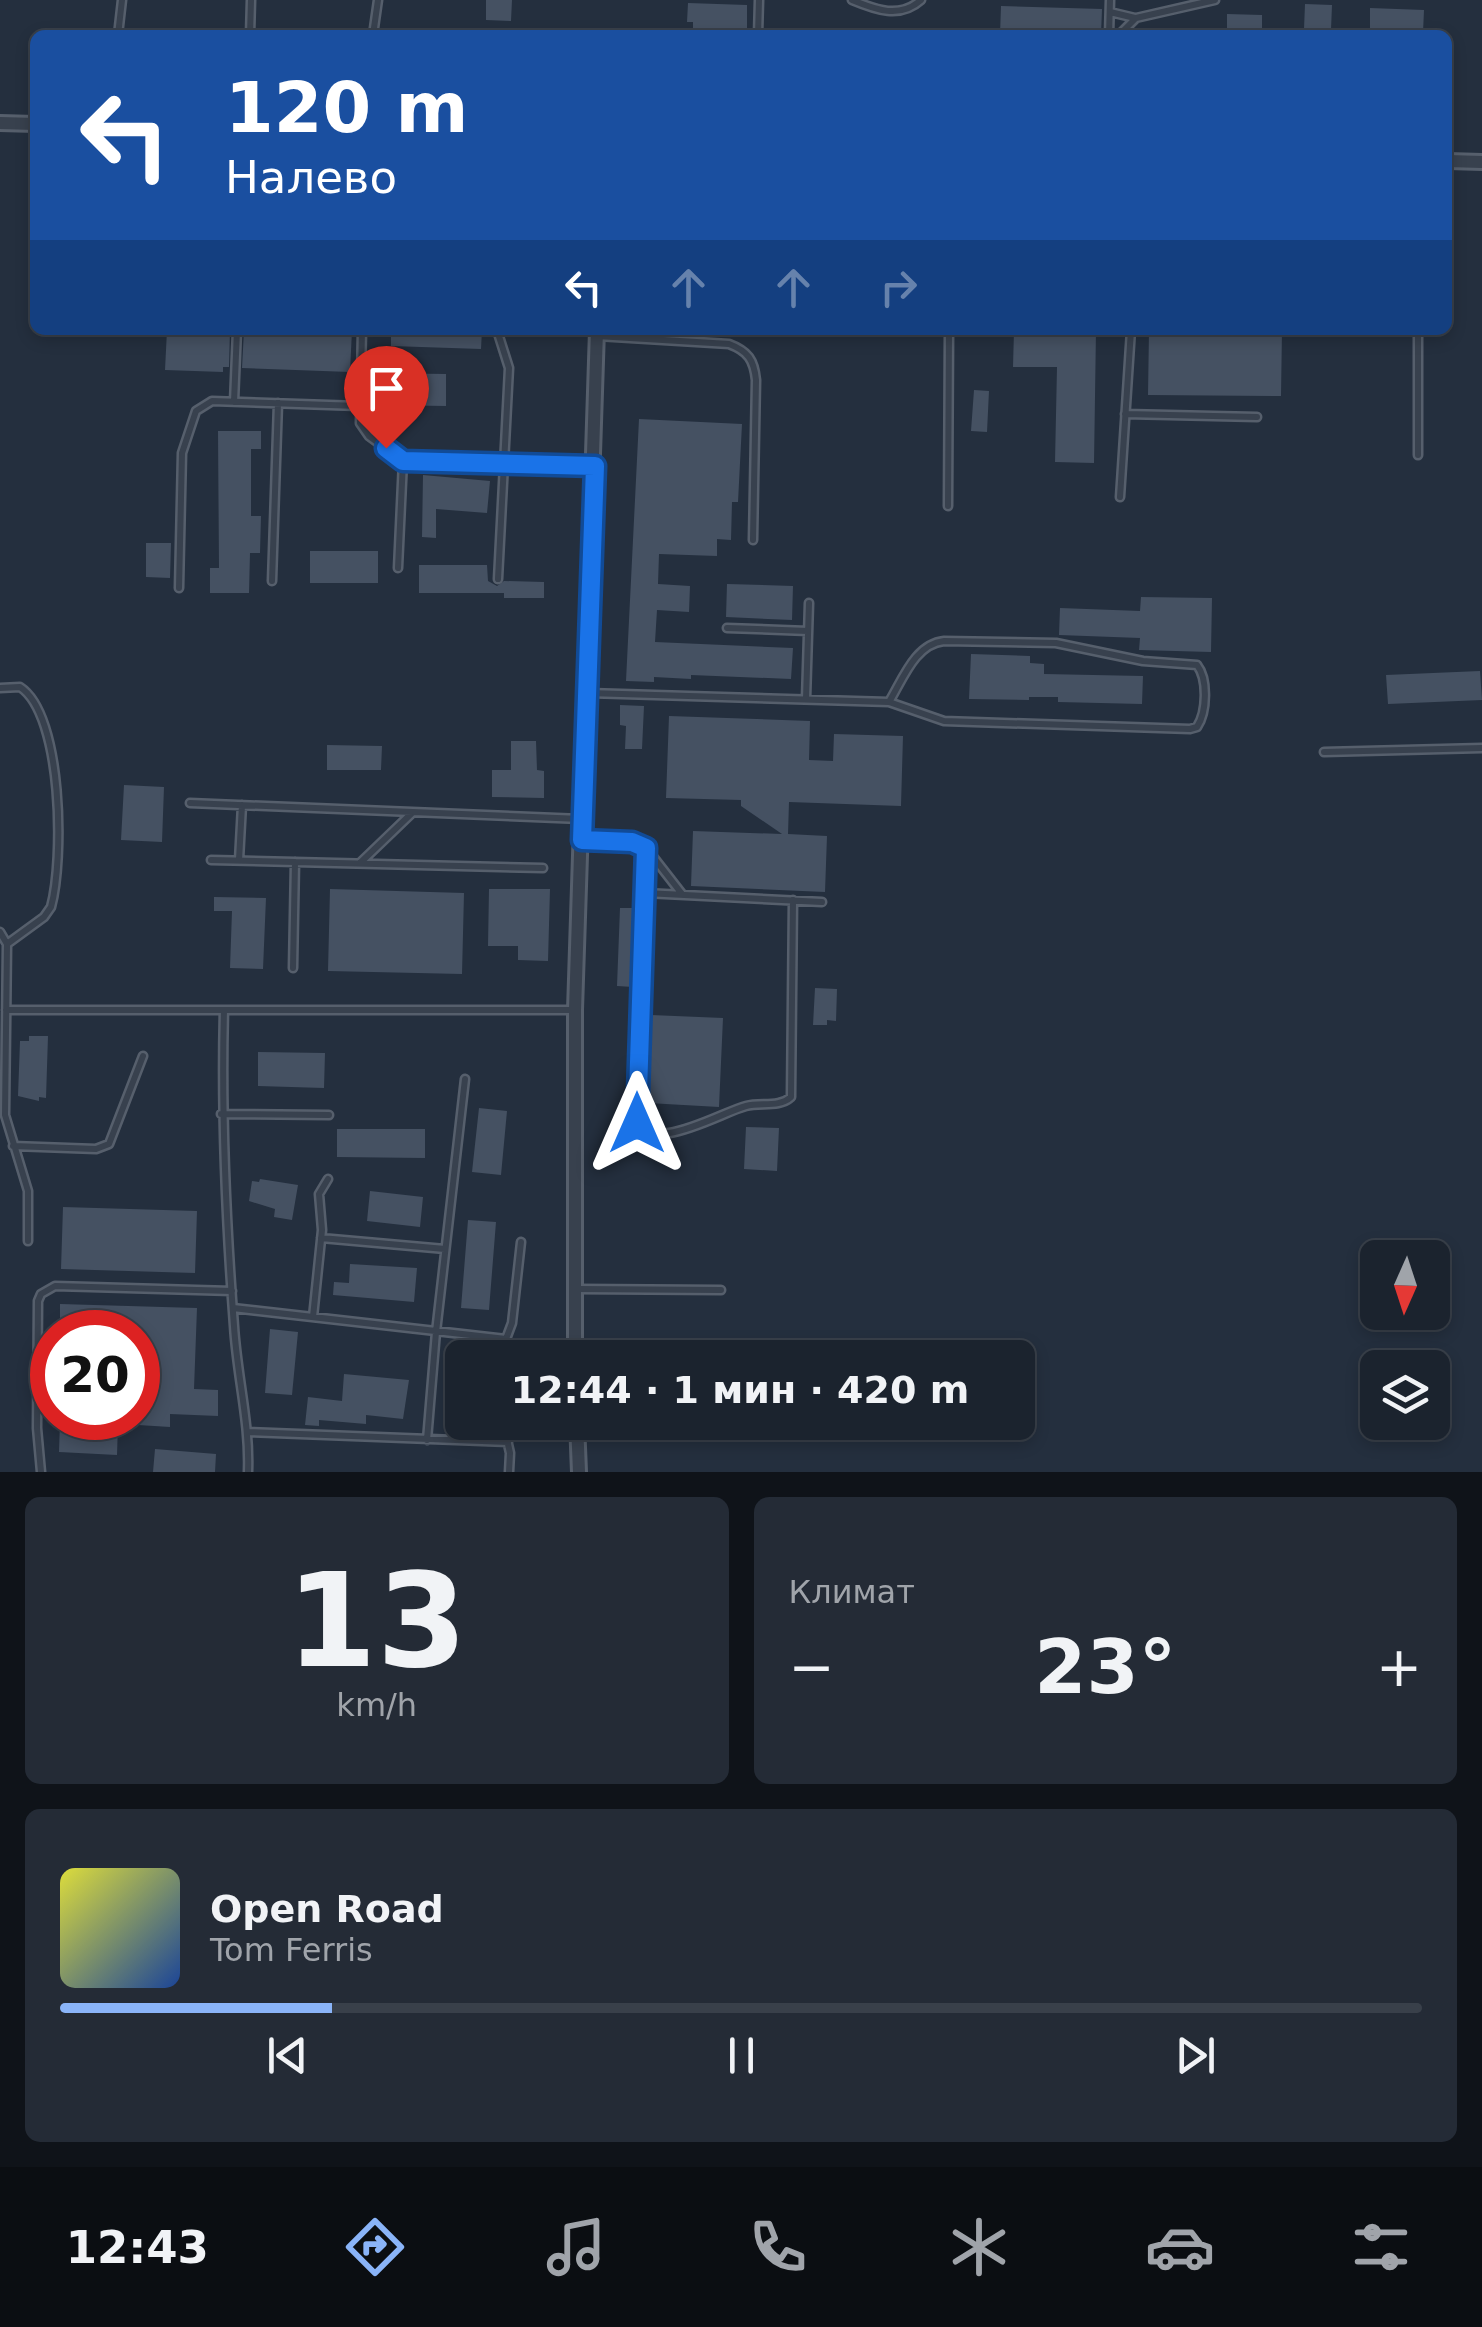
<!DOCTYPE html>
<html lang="ru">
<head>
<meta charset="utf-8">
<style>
  :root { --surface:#1b232e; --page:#242b36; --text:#f1f3f6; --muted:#a0a4aa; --line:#39404a; --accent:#8ab4f8 }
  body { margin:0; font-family:"DejaVu Sans",sans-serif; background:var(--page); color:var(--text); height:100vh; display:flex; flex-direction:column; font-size:38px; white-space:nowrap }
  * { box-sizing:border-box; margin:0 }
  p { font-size:32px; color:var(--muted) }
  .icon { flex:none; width:55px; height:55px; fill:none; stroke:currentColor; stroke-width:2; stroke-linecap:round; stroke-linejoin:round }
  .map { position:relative; height:1472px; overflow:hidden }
  .drawer { display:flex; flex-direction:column; gap:25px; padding:25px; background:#0f1319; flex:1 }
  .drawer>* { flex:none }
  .top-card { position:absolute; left:30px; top:30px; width:1422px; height:305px; border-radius:15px; box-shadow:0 5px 15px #0003,0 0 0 2px var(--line); background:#1a4fa0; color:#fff; overflow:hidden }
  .needle { width:65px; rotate:183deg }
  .controls { position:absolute; left:1360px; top:1240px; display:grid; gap:20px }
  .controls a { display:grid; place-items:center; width:90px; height:90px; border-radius:15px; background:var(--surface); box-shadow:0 5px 15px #0003,0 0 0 2px var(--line); font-size:50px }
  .speed { position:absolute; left:30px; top:1310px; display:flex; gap:20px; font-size:50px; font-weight:700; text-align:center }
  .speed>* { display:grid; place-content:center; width:130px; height:130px; border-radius:50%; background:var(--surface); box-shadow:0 5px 15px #0003,0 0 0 2px var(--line); line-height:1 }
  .speed .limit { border:15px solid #d22; background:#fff; color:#111 }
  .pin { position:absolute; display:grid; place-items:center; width:85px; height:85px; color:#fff; margin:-102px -42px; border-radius:50% 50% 50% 0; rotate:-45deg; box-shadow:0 0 10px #0007 }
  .pin .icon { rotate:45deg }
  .me { position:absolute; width:110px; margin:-55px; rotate:0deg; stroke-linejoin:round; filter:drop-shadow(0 0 8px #0008) }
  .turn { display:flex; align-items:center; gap:35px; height:210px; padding:0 30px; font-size:45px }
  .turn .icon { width:130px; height:130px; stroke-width:2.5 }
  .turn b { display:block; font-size:70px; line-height:85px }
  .lanes { display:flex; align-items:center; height:95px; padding:0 30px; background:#0003; justify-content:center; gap:50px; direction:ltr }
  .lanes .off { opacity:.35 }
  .big { font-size:75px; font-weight:600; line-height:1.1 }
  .drawer .card { flex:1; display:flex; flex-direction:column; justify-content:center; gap:15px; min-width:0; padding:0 35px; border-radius:15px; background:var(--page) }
  .drawer .dial { align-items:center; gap:0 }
  .dial b { font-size:130px; line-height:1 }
  .song { display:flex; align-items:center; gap:30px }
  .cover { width:120px; height:120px; border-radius:15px; background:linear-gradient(135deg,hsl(60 70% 55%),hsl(220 70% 35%)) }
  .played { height:10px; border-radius:5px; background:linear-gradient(90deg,var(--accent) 20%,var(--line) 20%) }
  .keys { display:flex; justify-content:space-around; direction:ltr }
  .heat { display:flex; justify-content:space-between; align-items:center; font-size:55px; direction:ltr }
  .drawer .tiles { flex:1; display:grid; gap:25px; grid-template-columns:1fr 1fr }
  .card:last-child { grid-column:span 2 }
  .trip { position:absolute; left:445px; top:1340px; width:590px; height:100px; border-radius:15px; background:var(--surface); box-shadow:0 5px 15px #0003,0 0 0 2px var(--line); font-weight:600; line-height:100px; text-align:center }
  .tabs { display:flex; height:160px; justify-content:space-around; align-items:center; background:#0b0e12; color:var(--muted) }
  .tabs .icon { width:70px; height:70px }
  .tabs .on { color:var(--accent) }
  .tabs b { font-size:45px; color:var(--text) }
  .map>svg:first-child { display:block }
  .building { fill:#455162 }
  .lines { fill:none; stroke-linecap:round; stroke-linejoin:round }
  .lane-casing { stroke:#565f6c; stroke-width:11 }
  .street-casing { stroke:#565f6c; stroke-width:18 }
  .lane { stroke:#38414e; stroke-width:6 }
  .street { stroke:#38414e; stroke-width:12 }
  .route-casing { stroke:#114b97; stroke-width:25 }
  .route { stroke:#1a73e8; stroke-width:18 }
</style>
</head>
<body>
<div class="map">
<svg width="1482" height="1472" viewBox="0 0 1482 1472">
  <rect width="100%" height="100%" fill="#242f3e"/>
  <path class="building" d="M 486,0 L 512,0 L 511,21 L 486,20 Z
    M 688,3 L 747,5 L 747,32 L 693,31 L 693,22 L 687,22 Z
    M 1305,4 L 1332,5 L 1331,30 L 1304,29 Z
    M 1001,6 L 1102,9 L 1101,35 L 1000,35 Z
    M 1370,8 L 1424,10 L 1423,33 L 1370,32 Z
    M 1227,14 L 1262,15 L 1262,35 L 1227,35 Z
    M 167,330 L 230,330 L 229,367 L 223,367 L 223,372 L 165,370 Z
    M 244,330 L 352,330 L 350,372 L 242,368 Z
    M 391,330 L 482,330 L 481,349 L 391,346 Z
    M 1014,330 L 1096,330 L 1094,463 L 1055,462 L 1057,367 L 1013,367 Z
    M 1149,330 L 1282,330 L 1281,396 L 1148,395 Z
    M 378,373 L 446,374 L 446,406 L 377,405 Z
    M 974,390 L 989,391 L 987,432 L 971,431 Z
    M 639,419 L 742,424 L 738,502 L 732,502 L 731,540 L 717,539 L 717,556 L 659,554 L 658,584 L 690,586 L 689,612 L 657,610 L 655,642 L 793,648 L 791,679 L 691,675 L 691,679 L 654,677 L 654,682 L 626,681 Z
    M 218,431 L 261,431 L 261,449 L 251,449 L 251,516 L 261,516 L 260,553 L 250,553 L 249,593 L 210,593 L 210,568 L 219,568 Z
    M 423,475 L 490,481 L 487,513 L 436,509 L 436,538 L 422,537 Z
    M 146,543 L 171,543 L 170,578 L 146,577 Z
    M 310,551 L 378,551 L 378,583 L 310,583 Z
    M 419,565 L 487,565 L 488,581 L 497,586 L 504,581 L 544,582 L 544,598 L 504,598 L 504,593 L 419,593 Z
    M 727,584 L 793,586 L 792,620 L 726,617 Z
    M 1141,597 L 1212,598 L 1211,652 L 1139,650 L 1140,638 L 1059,635 L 1060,608 L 1140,611 Z
    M 971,654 L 1030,656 L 1030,663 L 1044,664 L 1044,674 L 1143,676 L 1142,704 L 1058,702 L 1058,697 L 1029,697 L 1029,700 L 969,699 Z
    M 1480,671 L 1482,700 L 1388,704 L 1386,675 Z
    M 620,705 L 644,706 L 642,749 L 625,749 L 626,726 L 620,725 Z
    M 669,716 L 810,721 L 809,760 L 833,761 L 834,734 L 903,736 L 901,806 L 789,802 L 788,834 L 827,836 L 825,892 L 691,886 L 693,831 L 782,834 L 741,806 L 741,800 L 666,798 Z
    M 511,741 L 536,741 L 537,770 L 544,771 L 544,798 L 492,797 L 492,770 L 511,770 Z
    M 327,745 L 382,746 L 381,770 L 327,770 Z
    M 124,785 L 164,787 L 162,842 L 121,840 Z
    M 330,889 L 464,893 L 462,974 L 328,971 Z
    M 489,889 L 550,889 L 548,961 L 518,960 L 518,946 L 488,946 Z
    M 214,897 L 266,898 L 263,969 L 230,968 L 232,911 L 214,911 Z
    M 620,908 L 637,908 L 633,987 L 617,986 Z
    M 815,988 L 837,989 L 836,1021 L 827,1020 L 827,1025 L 813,1025 Z
    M 651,1015 L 723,1018 L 719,1107 L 648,1103 Z
    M 29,1036 L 48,1036 L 46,1098 L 39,1097 L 39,1101 L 18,1096 L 20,1041 L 29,1041 Z
    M 258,1052 L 325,1053 L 324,1088 L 258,1086 Z
    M 479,1108 L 507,1111 L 501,1175 L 472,1172 Z
    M 746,1127 L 779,1128 L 777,1171 L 744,1169 Z
    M 337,1129 L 425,1129 L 425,1158 L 337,1157 Z
    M 260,1179 L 298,1185 L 292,1220 L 274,1217 L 275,1209 L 249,1201 L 252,1181 L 259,1182 Z
    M 370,1191 L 423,1197 L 420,1227 L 367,1221 Z
    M 63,1207 L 197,1211 L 195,1273 L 61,1269 Z
    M 468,1220 L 496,1222 L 489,1310 L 461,1308 Z
    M 350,1264 L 417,1268 L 414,1302 L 333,1295 L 334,1282 L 349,1283 Z
    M 60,1304 L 197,1308 L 194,1389 L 218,1390 L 218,1416 L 170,1414 L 170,1427 L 138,1425 L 141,1387 L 138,1387 L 138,1332 L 60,1332 Z
    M 270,1329 L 298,1332 L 292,1395 L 265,1393 Z
    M 344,1374 L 409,1380 L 403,1419 L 366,1415 L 366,1424 L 319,1420 L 319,1426 L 305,1425 L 308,1397 L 342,1401 Z
    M 60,1421 L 118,1424 L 117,1455 L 59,1452 Z
    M 155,1449 L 216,1454 L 215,1472 L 153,1472 Z"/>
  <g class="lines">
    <defs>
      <path id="lane" d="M 852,0 C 876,10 900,19 921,0
        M 1110,12 L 1135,18
        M 118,35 L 122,0
        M 250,35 L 251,0
        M 373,35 L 378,0
        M 758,35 L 759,0
        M 1109,35 L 1110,0
        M 1119,35 L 1136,18 L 1215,0
        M 362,330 L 360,423 L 369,436 L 403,461
        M 497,330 L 509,368 L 498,579
        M 597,336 L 729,344 C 748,351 754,360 756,380 L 753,540
        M 234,402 L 237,330
        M 1125,414 L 1257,417
        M 1418,455 L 1418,330
        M 1120,497 L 1131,330
        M 948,506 L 949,330
        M 398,568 L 403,461 L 594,467
        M 272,581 L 278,403
        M 179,588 L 182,453 L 196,411 L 212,401 L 359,406
        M 727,628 L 808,631
        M 0,688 L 20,687 C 63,715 64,860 51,907 L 44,917 L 7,944
        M 588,693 L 889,702 L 944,721 L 1190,729 L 1197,727 C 1207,712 1208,679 1197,665 L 1143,661 L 1056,643 L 944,641 C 915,644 903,679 889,702
        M 806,699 L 809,603
        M 1324,752 L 1482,748
        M 190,803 L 581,819
        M 582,839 L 632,842 L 646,848 L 635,1116 C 647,1158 719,1113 746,1106 C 761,1102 779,1108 791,1097 L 793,900
        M 647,849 L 682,894
        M 211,860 L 543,868
        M 239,860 L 242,805
        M 360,863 L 412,813
        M 645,893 L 822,902
        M 0,932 L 7,944 L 5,1115 L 28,1191 L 28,1241
        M 293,968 L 295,862
        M 6,1010 L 575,1010
        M 224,1010 C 221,1116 226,1221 234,1326 C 237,1376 250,1423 248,1472
        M 221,1114 L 329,1115
        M 13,1146 L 96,1149 L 109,1144 L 143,1056
        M 321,1238 L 445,1249
        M 577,1289 L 721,1290
        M 233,1308 L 506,1339 L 512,1323 L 521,1242
        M 313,1317 L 322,1230 L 319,1194 L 328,1179
        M 505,1358 L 506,1339
        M 503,1422 L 510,1453 L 509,1472
        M 249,1432 L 508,1442
        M 427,1440 L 436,1332 L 465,1079
        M 41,1472 L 37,1428 L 38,1301 L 41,1294 L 55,1286 L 232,1291"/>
      <path id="street" d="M 0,123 L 35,124
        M 1448,161 L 1482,162
        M 575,1358 L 575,1010 L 597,330
        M 577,1422 L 579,1472"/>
    </defs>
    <use href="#lane" class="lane-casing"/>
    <use href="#street" class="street-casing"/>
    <use href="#lane" class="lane"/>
    <use href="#street" class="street"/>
  </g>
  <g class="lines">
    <defs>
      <path id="route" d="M 386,448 L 403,461 L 595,466 L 582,840 L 632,842 L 646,848 L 637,1123"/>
    </defs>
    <use href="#route" class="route-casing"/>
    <use href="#route" class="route"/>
  </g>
</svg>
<div class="controls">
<a><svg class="needle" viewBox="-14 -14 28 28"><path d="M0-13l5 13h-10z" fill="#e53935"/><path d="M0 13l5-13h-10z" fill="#a0a4aa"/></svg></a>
<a><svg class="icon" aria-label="layers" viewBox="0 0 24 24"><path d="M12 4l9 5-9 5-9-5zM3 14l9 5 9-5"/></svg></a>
</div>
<div class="speed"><div class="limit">20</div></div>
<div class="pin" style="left:386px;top:448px;background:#d93025"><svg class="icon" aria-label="arrive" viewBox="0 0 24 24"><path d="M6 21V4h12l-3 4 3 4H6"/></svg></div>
<svg class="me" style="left:637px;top:1123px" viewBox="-20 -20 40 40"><path d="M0-17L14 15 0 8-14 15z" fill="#1a73e8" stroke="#fff" stroke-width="4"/></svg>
<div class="trip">12:44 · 1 мин · 420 m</div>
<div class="top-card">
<div class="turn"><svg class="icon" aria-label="left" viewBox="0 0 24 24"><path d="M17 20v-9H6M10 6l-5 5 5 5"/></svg><div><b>120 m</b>Налево</div></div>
<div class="lanes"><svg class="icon" aria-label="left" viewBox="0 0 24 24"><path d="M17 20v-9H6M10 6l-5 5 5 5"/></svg><svg class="icon off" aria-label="ahead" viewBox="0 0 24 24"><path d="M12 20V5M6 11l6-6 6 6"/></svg><svg class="icon off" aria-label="ahead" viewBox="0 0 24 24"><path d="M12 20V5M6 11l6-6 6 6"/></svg><svg class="icon off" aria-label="right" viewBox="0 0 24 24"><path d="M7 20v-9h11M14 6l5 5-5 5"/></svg></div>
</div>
</div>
<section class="drawer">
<div class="tiles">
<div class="card dial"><b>13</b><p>km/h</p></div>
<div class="card"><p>Климат</p>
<div class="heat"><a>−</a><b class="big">23°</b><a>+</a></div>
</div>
<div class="card">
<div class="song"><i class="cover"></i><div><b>Open Road</b><p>Tom Ferris</p></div></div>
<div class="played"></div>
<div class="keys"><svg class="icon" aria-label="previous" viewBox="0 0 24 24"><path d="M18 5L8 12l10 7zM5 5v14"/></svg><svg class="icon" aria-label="pause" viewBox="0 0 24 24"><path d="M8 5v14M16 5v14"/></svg><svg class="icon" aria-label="next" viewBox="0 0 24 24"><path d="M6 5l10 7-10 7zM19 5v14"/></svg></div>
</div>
</div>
</section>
<nav class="tabs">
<b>12:43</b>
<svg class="icon on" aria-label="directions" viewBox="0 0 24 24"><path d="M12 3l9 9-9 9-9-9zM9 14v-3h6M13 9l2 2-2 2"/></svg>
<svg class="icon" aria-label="music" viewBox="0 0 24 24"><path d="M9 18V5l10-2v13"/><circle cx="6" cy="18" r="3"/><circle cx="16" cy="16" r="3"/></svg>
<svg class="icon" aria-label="phone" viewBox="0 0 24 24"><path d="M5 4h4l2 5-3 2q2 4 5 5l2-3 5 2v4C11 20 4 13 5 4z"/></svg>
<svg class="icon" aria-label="climate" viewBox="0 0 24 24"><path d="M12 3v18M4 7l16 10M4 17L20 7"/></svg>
<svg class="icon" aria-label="car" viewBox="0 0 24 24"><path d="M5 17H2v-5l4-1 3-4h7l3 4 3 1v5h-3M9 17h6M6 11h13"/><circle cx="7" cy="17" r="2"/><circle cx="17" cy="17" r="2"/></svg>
<svg class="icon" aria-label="filters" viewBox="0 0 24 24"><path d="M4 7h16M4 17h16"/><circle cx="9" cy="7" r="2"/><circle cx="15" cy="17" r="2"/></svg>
</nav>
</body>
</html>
